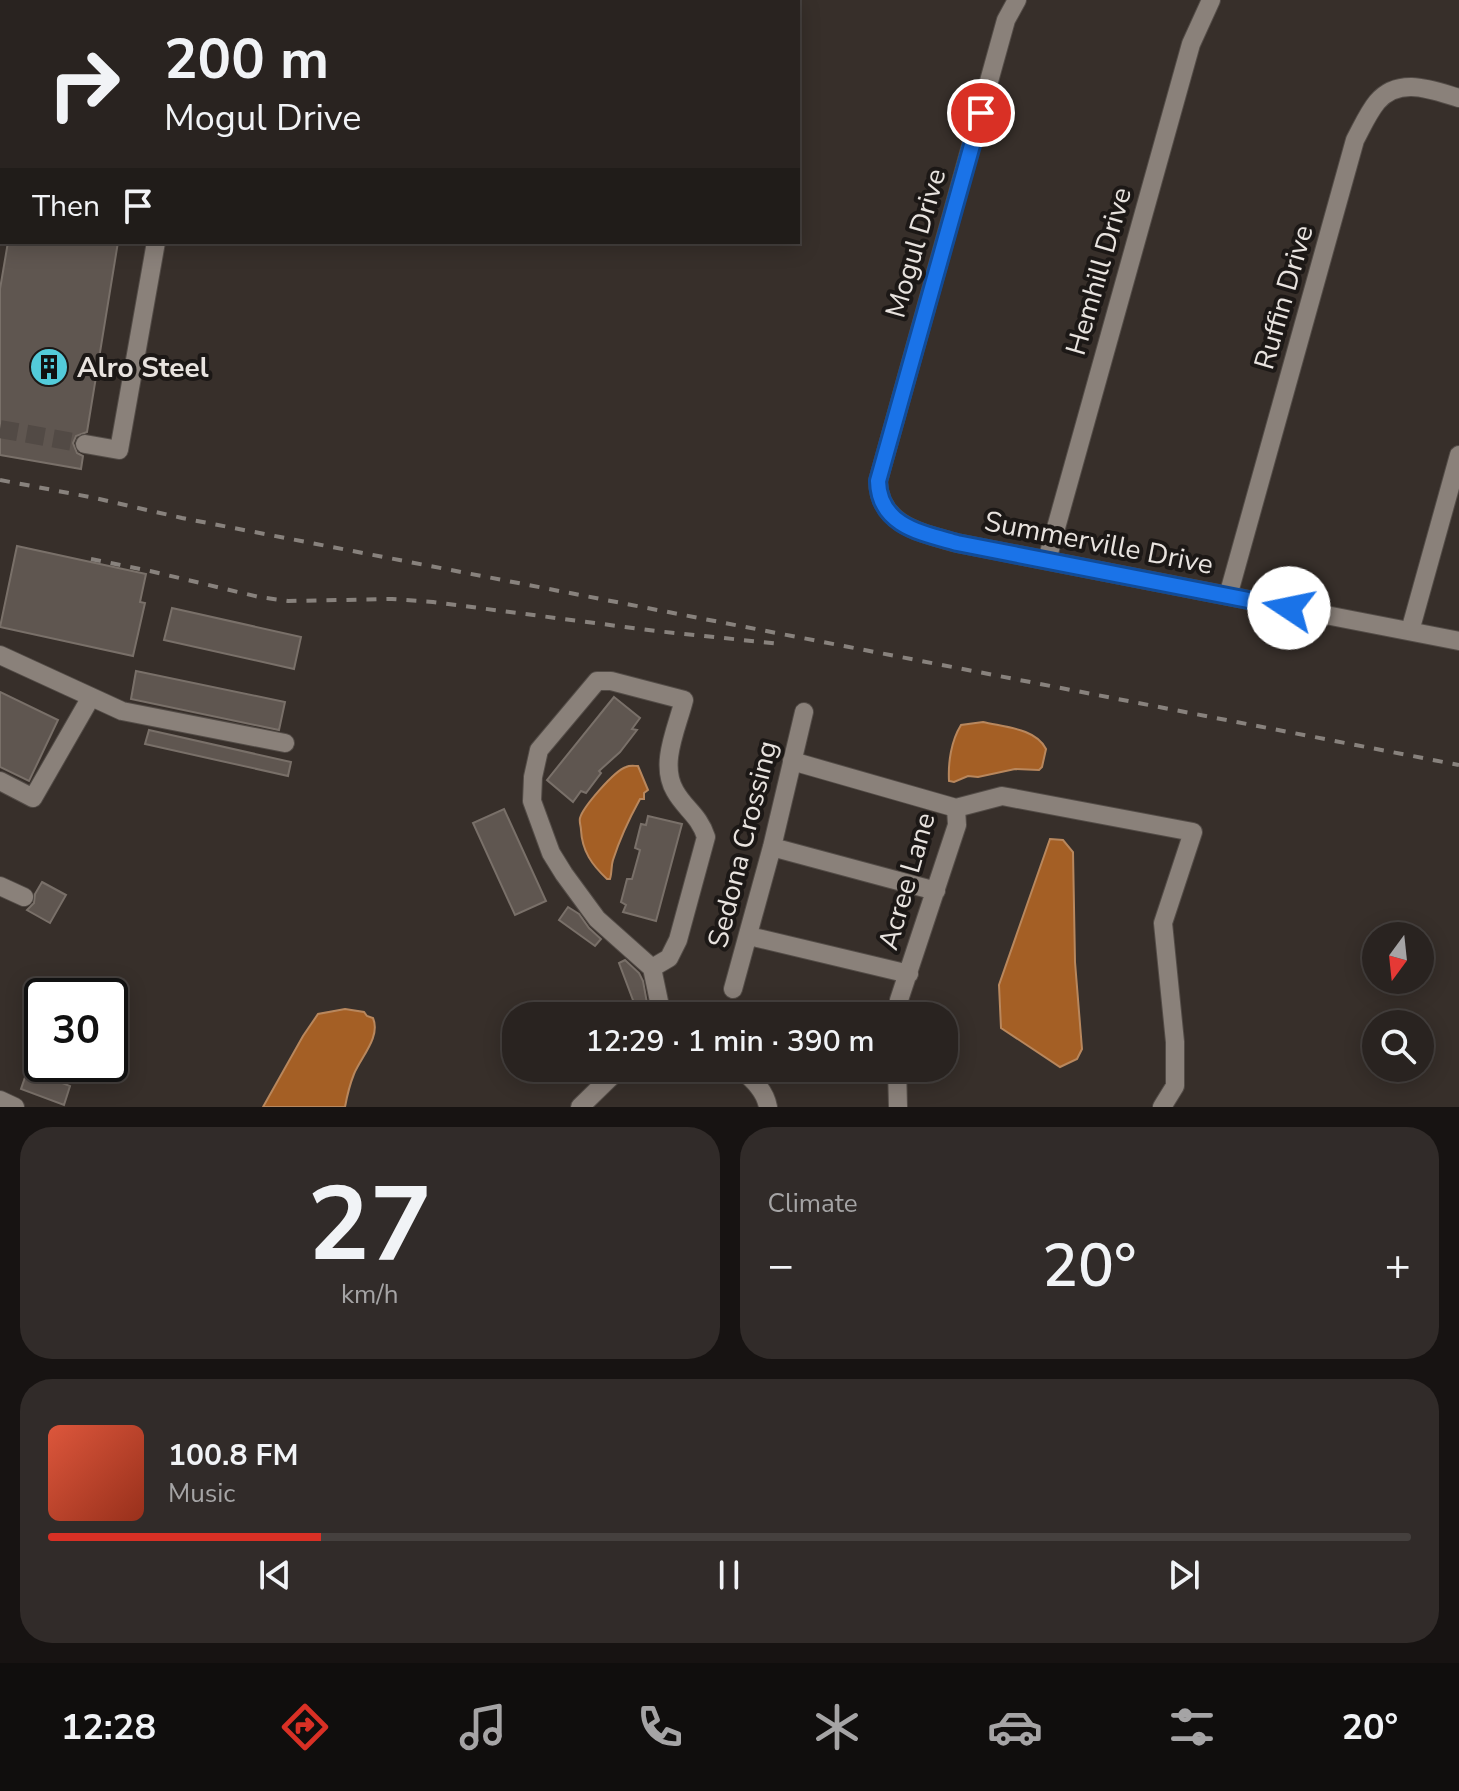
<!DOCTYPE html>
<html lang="en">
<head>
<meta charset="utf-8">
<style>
  :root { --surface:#292320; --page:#312b29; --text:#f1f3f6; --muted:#a5a4a5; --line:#45403e; --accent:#d93025 }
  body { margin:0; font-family:"Nunito Sans",sans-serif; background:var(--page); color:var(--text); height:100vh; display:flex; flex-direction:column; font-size:30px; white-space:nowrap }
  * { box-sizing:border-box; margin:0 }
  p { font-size:26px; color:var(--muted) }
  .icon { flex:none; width:44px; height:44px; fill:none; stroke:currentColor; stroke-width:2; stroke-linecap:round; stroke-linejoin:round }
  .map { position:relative; height:1107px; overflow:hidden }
  .side { display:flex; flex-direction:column; gap:20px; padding:20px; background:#171312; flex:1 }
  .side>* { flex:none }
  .banner { position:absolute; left:0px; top:0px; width:800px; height:244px; box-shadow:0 4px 20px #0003,0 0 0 2px var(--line); background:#292320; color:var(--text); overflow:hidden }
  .needle { width:52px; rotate:195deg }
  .fabs { position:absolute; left:1362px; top:922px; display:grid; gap:16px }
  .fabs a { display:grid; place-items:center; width:72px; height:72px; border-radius:50%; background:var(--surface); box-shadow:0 4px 20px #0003,0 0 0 2px var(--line); font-size:40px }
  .speed { position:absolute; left:24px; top:978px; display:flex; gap:16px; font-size:40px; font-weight:700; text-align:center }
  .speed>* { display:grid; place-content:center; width:104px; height:104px; border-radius:50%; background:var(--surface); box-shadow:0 4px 20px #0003,0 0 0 2px var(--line); line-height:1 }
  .speed .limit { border:4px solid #111; border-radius:12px; background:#fff; color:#111 }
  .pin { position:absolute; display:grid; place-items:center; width:68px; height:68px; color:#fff; margin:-34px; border:4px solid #fff; border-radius:50%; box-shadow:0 2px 8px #0007 }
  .me { position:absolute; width:88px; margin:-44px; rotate:281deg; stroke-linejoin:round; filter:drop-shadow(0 0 6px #0008) }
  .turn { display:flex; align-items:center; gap:28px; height:168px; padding:0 32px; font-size:36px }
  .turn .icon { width:104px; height:104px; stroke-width:2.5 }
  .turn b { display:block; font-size:56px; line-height:68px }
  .then { display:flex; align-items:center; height:76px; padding:0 32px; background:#0003; gap:16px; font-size:30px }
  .big { font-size:60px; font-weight:600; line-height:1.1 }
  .side .widget { flex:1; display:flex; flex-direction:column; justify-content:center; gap:12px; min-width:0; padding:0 28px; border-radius:32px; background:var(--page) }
  .side .dial { align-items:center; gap:0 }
  .dial b { font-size:104px; line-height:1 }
  .song { display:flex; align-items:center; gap:24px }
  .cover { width:96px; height:96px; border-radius:12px; background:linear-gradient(135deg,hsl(10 70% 55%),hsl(10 70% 35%)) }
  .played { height:8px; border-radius:4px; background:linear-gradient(90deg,var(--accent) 20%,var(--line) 20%) }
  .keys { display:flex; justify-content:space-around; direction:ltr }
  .heat { display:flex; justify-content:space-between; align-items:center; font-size:44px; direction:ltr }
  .side .tiles { flex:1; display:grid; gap:20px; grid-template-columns:1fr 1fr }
  .widget:last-child { grid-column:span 2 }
  .trip { position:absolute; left:502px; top:1002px; width:456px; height:80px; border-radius:32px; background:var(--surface); box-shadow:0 4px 20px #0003,0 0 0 2px var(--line); font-weight:600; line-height:80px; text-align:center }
  .menu { display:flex; height:128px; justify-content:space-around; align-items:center; background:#100e0d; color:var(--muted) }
  .menu .icon { width:56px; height:56px }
  .menu .current { color:var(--accent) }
  .menu b { font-size:36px; color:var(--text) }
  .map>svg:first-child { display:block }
  .water { fill:#a45f25; stroke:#b8875d; stroke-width:2 }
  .building { fill:#5f5650; stroke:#797069; stroke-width:2 }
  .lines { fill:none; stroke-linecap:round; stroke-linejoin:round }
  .minor-tunnel { stroke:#524a45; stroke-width:18; stroke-dasharray:18 9; stroke-linecap:butt }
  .minor-casing { stroke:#534c47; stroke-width:20 }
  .minor { stroke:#8a817a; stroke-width:18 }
  .rail { stroke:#88827d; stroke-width:4; stroke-dasharray:10 10; stroke-linecap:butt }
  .route-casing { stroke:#114b97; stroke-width:20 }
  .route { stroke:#1a73e8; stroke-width:14 }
  .labels { text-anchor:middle; stroke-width:8; stroke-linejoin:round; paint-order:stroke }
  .street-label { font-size:28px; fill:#e8e3df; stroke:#1c1816 }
  .poi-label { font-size:28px; font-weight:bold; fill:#e8e3df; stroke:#1c1816; text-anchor:start }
</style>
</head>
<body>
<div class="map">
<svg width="1459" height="1107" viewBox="0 0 1459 1107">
  <rect width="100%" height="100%" fill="#372f2a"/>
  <path class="water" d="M 983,722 C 1003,727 1036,728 1046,749 L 1042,767 L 1039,770 L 1015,769 L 978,777 L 968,776 L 954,782 L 949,781 C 948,763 951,741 961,725 Z
    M 638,766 L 648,790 L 644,793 L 644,799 L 640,799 C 629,819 620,838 613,860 C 611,866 612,873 610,879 L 607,879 C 592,865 582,851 581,830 C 581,826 579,822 580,818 C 583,807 614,771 626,767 C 630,765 634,766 638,766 Z
    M 1050,839 L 1063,840 L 1073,852 L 1075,962 L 1082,1049 L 1077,1059 L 1060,1067 L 1001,1028 L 999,985 Z
    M 345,1009 L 364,1012 L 367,1016 L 373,1018 C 381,1037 361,1057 354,1074 C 350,1084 347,1096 345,1107 L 263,1107 L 303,1036 L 318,1014 Z"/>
  <path class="building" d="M 8,242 L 118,242 L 87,432 L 76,436 L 73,443 L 77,453 L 83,456 L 81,469 L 0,455 L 0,289 Z
    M 17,546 L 146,574 L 140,602 L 145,603 L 133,656 L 0,627 Z
    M 172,608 L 301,637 L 294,669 L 164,640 Z
    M 136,671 L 285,702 L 279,730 L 131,699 Z
    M 0,692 L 58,720 L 29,781 L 0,767 Z
    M 614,697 L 640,718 L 632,729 L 637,730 L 620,752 L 599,771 L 601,773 L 586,793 L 581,791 L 573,802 L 547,780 Z
    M 149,730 L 291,762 L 288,776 L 145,744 Z
    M 504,809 L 546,901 L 515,915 L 473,823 Z
    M 648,816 L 682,824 L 656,921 L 623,912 L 626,905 L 621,902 L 627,879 L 632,879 L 640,850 L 635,848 L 641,824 L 646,825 Z
    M 42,882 L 66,895 L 50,923 L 27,910 L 34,903 L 35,894 Z
    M 568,907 L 579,914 L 589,928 L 601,939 L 595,946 L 559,920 Z
    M 625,960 L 639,973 L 643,981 L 649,1014 L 645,1016 L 639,1016 L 619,963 Z
    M 40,1034 L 42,1034 L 42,1064 L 48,1064 L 44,1076 L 70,1086 L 64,1105 L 21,1089 Z"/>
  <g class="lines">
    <path class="minor-tunnel" d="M 0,429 L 85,444"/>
    <defs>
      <path id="minor" d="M 1017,0 L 1006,20 L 878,481 C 879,525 922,533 957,543 L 1459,641
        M 0,25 L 2,25
        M 0,57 L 2,45
        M 85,444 L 119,450 L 156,242
        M 1047,560 L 1191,44 L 1211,0
        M 1228,596 L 1355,140 C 1362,127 1368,113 1377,102 C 1399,76 1432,90 1459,98
        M 1410,631 L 1459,455
        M 0,655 L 122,711 L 285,743
        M 792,761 L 956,808
        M 0,781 L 33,798 L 91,697
        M 772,847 L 936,891
        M 0,886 L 24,897
        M 749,936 L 909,974
        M 652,968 L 669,958 L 678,940 L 706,837 C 699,815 685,809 675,791 C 659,764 677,728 684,700 L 611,681 L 597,681 L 539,750 L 533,777 L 532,801 L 551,853 L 564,874 L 597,919 L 652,968 L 661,1011 L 665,1016
        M 733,989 L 772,847 L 804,712
        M 898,1016 L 899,1000 L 957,825 L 956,808 L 1002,796 L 1193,832 L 1163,923 L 1175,1042 L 1175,1086 L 1162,1107
        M 740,1068 C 752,1079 765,1090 768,1107
        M 897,1068 L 898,1107
        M 0,1100 L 15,1107
        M 580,1107 L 620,1068"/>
    </defs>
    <use href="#minor" class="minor-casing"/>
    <use href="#minor" class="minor"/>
    <path class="rail" d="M 0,480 L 95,498 L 182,518 L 1459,765
      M 91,559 L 150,571 L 259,597 L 288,601 L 392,599 L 433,602 L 656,631 L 781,644"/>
  </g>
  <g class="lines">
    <defs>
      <path id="route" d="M 981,113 L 878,481 C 879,526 922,533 957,543 L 1289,608"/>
    </defs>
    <use href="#route" class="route-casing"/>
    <use href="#route" class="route"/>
  </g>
  <defs>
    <symbol id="building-disc" viewBox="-11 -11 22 22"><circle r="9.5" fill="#53cbda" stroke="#1c1816"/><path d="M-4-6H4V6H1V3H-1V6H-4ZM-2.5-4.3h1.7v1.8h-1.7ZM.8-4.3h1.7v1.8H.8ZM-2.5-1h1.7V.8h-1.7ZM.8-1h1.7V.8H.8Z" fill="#111"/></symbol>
  </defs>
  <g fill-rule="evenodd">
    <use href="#building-disc" x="27" y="345" width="44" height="44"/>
  </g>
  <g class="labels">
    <g class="street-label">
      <text transform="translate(915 243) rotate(-74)" y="10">Mogul Drive</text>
      <text transform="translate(1098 271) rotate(-74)" y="10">Hemhill Drive</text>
      <text transform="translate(1283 297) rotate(-74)" y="10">Ruffin Drive</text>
      <text transform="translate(1099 542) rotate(11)" y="10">Summerville Drive</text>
      <text transform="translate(742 844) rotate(-76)" y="10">Sedona Crossing</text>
      <text transform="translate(906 881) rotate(-74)" y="10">Acree Lane</text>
    </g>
    <g class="poi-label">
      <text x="77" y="377">Alro Steel</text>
    </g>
  </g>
</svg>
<div class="fabs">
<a><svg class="needle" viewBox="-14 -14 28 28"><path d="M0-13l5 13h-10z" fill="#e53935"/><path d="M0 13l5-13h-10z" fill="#a5a4a5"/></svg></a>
<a><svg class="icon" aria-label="search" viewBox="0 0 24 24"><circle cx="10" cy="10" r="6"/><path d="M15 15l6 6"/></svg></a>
</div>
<div class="speed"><div class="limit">30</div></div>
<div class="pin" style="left:981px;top:113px;background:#d93025"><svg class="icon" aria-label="arrive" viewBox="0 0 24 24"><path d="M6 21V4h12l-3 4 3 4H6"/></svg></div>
<svg class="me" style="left:1289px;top:608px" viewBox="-20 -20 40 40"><circle r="19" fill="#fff"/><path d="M0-13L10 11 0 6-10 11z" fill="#1a73e8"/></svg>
<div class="trip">12:29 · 1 min · 390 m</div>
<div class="banner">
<div class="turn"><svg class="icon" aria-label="right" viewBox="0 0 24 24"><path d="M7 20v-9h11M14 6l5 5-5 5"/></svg><div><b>200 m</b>Mogul Drive</div></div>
<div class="then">Then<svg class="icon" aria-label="arrive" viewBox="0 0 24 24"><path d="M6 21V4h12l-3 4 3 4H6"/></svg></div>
</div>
</div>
<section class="side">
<div class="tiles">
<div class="widget dial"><b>27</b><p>km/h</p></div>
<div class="widget"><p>Climate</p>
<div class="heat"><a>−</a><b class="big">20°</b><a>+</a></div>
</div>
<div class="widget">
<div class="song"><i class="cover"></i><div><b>100.8 FM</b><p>Music</p></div></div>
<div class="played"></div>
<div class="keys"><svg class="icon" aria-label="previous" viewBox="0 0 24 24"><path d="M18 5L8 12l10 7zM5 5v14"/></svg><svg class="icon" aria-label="pause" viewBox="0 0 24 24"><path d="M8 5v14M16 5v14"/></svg><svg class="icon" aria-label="next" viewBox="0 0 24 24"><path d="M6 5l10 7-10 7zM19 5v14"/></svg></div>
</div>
</div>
</section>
<nav class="menu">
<b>12:28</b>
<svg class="icon current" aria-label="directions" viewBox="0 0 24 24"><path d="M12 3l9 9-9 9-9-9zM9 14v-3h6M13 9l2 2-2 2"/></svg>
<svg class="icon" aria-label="music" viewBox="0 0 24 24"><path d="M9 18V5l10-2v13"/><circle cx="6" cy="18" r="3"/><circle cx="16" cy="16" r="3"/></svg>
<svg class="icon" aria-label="phone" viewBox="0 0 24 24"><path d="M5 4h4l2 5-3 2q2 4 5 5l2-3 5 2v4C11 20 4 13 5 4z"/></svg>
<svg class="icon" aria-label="climate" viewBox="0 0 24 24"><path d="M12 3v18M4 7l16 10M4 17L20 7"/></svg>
<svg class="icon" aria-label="car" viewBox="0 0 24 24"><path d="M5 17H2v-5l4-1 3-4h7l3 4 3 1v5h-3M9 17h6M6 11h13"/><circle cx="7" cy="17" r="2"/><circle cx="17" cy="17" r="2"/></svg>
<svg class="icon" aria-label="filters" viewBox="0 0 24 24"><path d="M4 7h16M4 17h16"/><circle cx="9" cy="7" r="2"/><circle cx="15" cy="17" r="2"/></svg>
<b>20°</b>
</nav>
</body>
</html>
